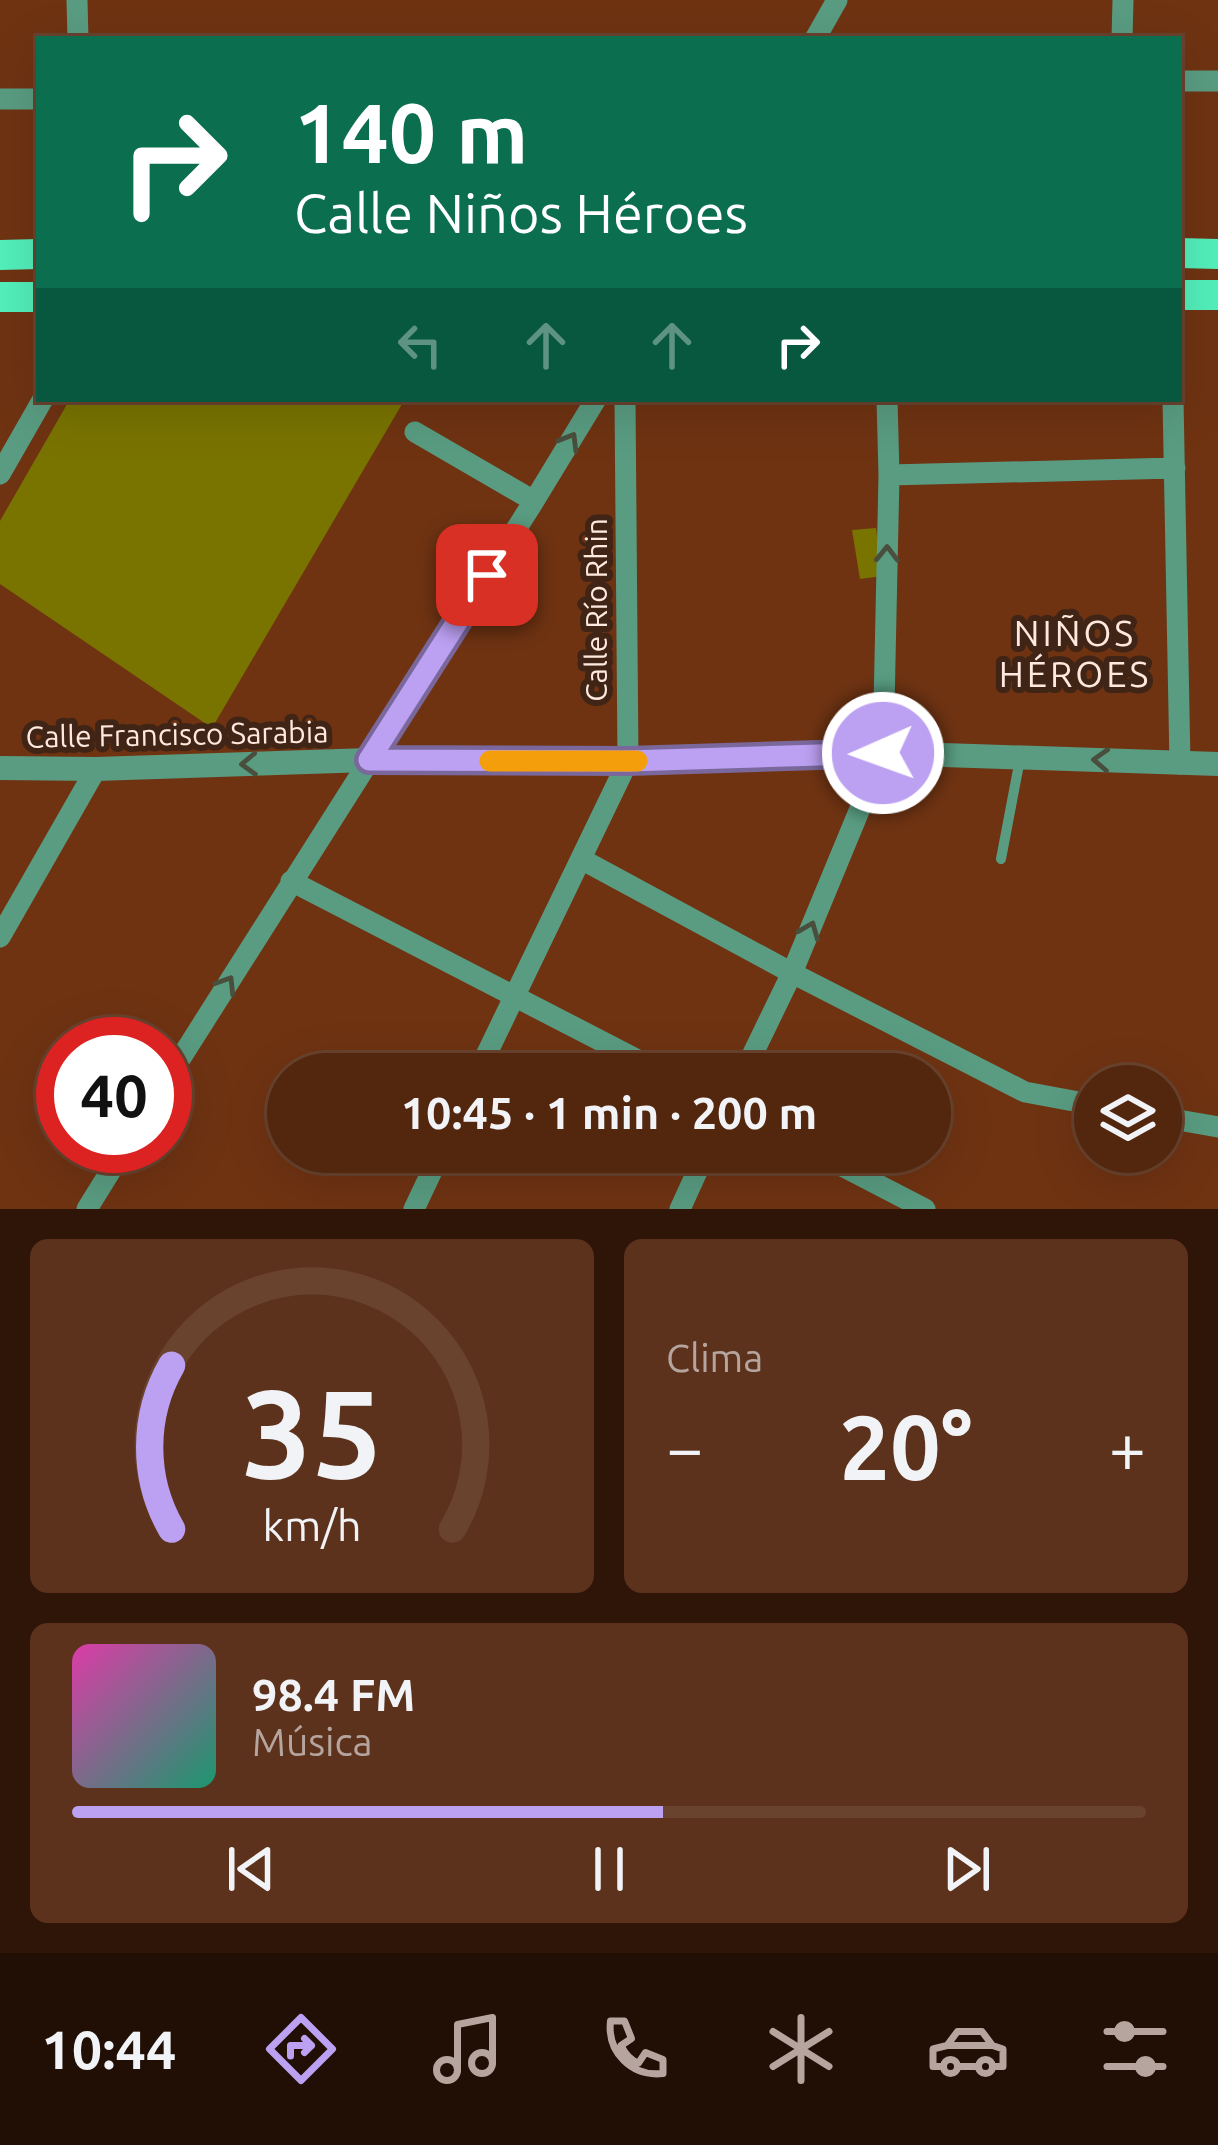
<!DOCTYPE html>
<html lang="es">
<head>
<meta charset="utf-8">
<style>
  :root { --surface:#53260e; --page:#5c321c; --text:#f1f3f6; --muted:#b5a59e; --line:#69432e; --accent:#bca0f2 }
  body { margin:0; font-family:Ubuntu,sans-serif; background:var(--page); color:var(--text); height:100vh; display:flex; flex-direction:column; font-size:45px; white-space:nowrap }
  * { box-sizing:border-box; margin:0 }
  p { font-size:39px; color:var(--muted) }
  .icon { flex:none; width:66px; height:66px; fill:none; stroke:currentColor; stroke-width:2; stroke-linecap:round; stroke-linejoin:round }
  .map { position:relative; height:1209px; overflow:hidden }
  .side { display:flex; flex-direction:column; gap:30px; padding:30px; background:#2e1508; flex:1 }
  .side>* { flex:none }
  .guide { position:absolute; left:36px; top:36px; width:1146px; height:366px; border-radius:0px; box-shadow:0 12px 48px #0002,0 0 0 3px var(--line); background:#0b6e4f; color:#fff; overflow:hidden }
  .tools { position:absolute; left:1074px; top:1065px; display:grid; gap:24px }
  .tools a { display:grid; place-items:center; width:108px; height:108px; border-radius:50%; background:var(--surface); box-shadow:0 12px 48px #0002,0 0 0 3px var(--line); font-size:60px }
  .speed { position:absolute; left:36px; top:1017px; display:flex; gap:24px; font-size:60px; font-weight:700; text-align:center }
  .speed>* { display:grid; place-content:center; width:156px; height:156px; border-radius:50%; background:var(--surface); box-shadow:0 12px 48px #0002,0 0 0 3px var(--line); line-height:1 }
  .speed .limit { border:18px solid #d22; background:#fff; color:#111 }
  .pin { position:absolute; display:grid; place-items:center; width:102px; height:102px; color:#fff; margin:-51px; border-radius:24px; box-shadow:0 6px 18px #0006 }
  .me { position:absolute; width:132px; margin:-66px; rotate:268deg; stroke-linejoin:round; filter:drop-shadow(0 0 9px #0008) }
  .turn { display:flex; align-items:center; gap:42px; height:252px; padding:0 60px; font-size:54px }
  .turn .icon { width:156px; height:156px; stroke-width:2.5 }
  .turn b { display:block; font-size:84px; line-height:102px }
  .lanes { display:flex; align-items:center; height:114px; padding:0 60px; background:#0003; justify-content:center; gap:60px; direction:ltr }
  .lanes .off { opacity:.35 }
  .big { font-size:90px; font-weight:600; line-height:1.1 }
  .side .widget { flex:1; display:flex; flex-direction:column; justify-content:center; gap:18px; min-width:0; padding:0 42px; border-radius:18px; background:var(--page) }
  .side .dial { align-items:center; gap:0 }
  .dial svg { height:312px; overflow:visible; fill:none; stroke:var(--line); stroke-width:7; stroke-linecap:round; text-anchor:middle }
  .dial text { fill:var(--text); stroke:none }
  .song { display:flex; align-items:center; gap:36px }
  .cover { width:144px; height:144px; border-radius:18px; background:linear-gradient(135deg,hsl(320 70% 55%),hsl(160 70% 35%)) }
  .played { height:12px; border-radius:6px; background:linear-gradient(90deg,var(--accent) 55%,var(--line) 55%) }
  .keys { display:flex; justify-content:space-around; direction:ltr }
  .heat { display:flex; justify-content:space-between; align-items:center; font-size:66px; direction:ltr }
  .side .tiles { flex:1; display:grid; gap:30px; grid-template-columns:1fr 1fr }
  .widget:last-child { grid-column:span 2 }
  .trip { position:absolute; left:267px; top:1053px; width:684px; height:120px; border-radius:60px; background:var(--surface); box-shadow:0 12px 48px #0002,0 0 0 3px var(--line); font-weight:600; line-height:120px; text-align:center }
  .tabs { display:flex; height:192px; justify-content:space-around; align-items:center; background:#210f06; color:var(--muted) }
  .tabs .icon { width:84px; height:84px }
  .tabs .current { color:var(--accent) }
  .tabs b { font-size:54px; color:var(--text) }
  .map>svg:first-child { display:block }
  .green { fill:#797400 }
  .lines { fill:none; stroke-linecap:round; stroke-linejoin:round }
  .service { stroke:#599c82; stroke-width:10 }
  .minor { stroke:#599c82; stroke-width:21 }
  .tertiary { stroke:#599c82; stroke-width:24 }
  .primary { stroke:#52efba; stroke-width:30 }
  .oneway { stroke:#494f3c }
  .route-casing { stroke:#7a689d; stroke-width:30 }
  .route { stroke:#bca0f2; stroke-width:21 }
  .slow { stroke:#f59e0b; stroke-width:21 }
  .labels { text-anchor:middle; stroke-width:12; stroke-linejoin:round; paint-order:stroke }
  .street-label { font-size:30px; fill:#ffe8dd; stroke:#402517 }
  .quarter-label { font-size:36px; letter-spacing:3px; fill:#ffe8dd; stroke:#402517 }
</style>
</head>
<body>
<div class="map">
<svg width="1218" height="1209" viewBox="0 0 1218 1209">
  <rect width="100%" height="100%" fill="#6f3312"/>
  <path class="green" d="M 70,399 L 405,399 L 212,728 L 0,584 L 0,521 Z
    M 876,528 L 882,576 L 860,579 L 852,530 Z"/>
  <g class="lines">
    <path class="service" d="M 1001,859 L 1020,759"/>
    <path class="minor" d="M 77,0 L 78,39
      M 815,39 L 837,0
      M 1122,39 L 1123,0
      M 1179,81 L 1218,81
      M 0,99 L 39,99
      M 1173,399 L 1180,764
      M 415,432 L 534,501
      M 0,474 L 43,399
      M 889,475 L 1175,468
      M 581,859 L 792,973 L 1025,1092 L 1095,1105
      M 291,881 L 665,1074
      M 0,937 L 96,769
      M 477,1074 L 628,761 L 625,399
      M 743,1074 L 792,973 L 883,753 L 889,475 L 887,399
      M 165,1083 L 534,501 L 596,399
      M 1161,1117 L 1218,1127
      M 815,1152 L 925,1209
      M 87,1209 L 126,1146
      M 414,1209 L 441,1152
      M 680,1209 L 706,1152"/>
    <path class="tertiary" d="M 0,768 L 96,769 L 369,760 L 628,761 L 883,753 L 1218,764"/>
    <path class="primary" d="M 1179,253 L 1218,254
      M 0,255 L 39,254
      M 1179,295 L 1218,295
      M 0,297 L 39,297"/>
  </g>
  <defs><path id="oneway-chevron" d="M-2-3.5L2.5 0L-2 3.5" fill="none" stroke-width="1.6" stroke-linecap="round" stroke-linejoin="round" transform="scale(3)"/></defs>
  <g class="oneway">
    <use href="#oneway-chevron" transform="translate(570 441) rotate(-59)"/>
    <use href="#oneway-chevron" transform="translate(887 554) rotate(-89)"/>
    <use href="#oneway-chevron" transform="translate(1101 760) rotate(-177)"/>
    <use href="#oneway-chevron" transform="translate(249 764) rotate(178)"/>
    <use href="#oneway-chevron" transform="translate(810 930) rotate(-68)"/>
    <use href="#oneway-chevron" transform="translate(227 984) rotate(-58)"/>
  </g>
  <g class="lines">
    <defs>
      <path id="route" d="M 487,575 L 369,760 L 628,761 L 883,753"/>
    </defs>
    <use href="#route" class="route-casing"/>
    <use href="#route" class="route"/>
    <path class="slow" d="M 490,761 L 637,761"/>
  </g>
  <g class="labels">
    <g class="street-label">
      <text transform="translate(597 610) rotate(-90)" y="10">Calle Río Rhin</text>
      <text transform="translate(177 735) rotate(-1)" y="10">Calle Francisco Sarabia</text>
    </g>
    <g class="quarter-label">
      <text x="1075" y="646">NIÑOS<tspan x="1075" dy="41">HÉROES</tspan></text>
    </g>
  </g>
</svg>
<div class="tools">
<a><svg class="icon" aria-label="layers" viewBox="0 0 24 24"><path d="M12 4l9 5-9 5-9-5zM3 14l9 5 9-5"/></svg></a>
</div>
<div class="speed"><div class="limit">40</div></div>
<div class="pin" style="left:487px;top:575px;background:#d93025"><svg class="icon" aria-label="arrive" viewBox="0 0 24 24"><path d="M6 21V4h12l-3 4 3 4H6"/></svg></div>
<svg class="me" style="left:883px;top:753px" viewBox="-20 -20 40 40"><circle r="17" fill="#bca0f2" stroke="#fff" stroke-width="3"/><path d="M0-11L8 9 0 5-8 9z" fill="#fff"/></svg>
<div class="trip">10:45 · 1 min · 200 m</div>
<div class="guide">
<div class="turn"><svg class="icon" aria-label="right" viewBox="0 0 24 24"><path d="M7 20v-9h11M14 6l5 5-5 5"/></svg><div><b>140 m</b>Calle Niños Héroes</div></div>
<div class="lanes"><svg class="icon off" aria-label="left" viewBox="0 0 24 24"><path d="M17 20v-9H6M10 6l-5 5 5 5"/></svg><svg class="icon off" aria-label="ahead" viewBox="0 0 24 24"><path d="M12 20V5M6 11l6-6 6 6"/></svg><svg class="icon off" aria-label="ahead" viewBox="0 0 24 24"><path d="M12 20V5M6 11l6-6 6 6"/></svg><svg class="icon" aria-label="right" viewBox="0 0 24 24"><path d="M7 20v-9h11M14 6l5 5-5 5"/></svg></div>
</div>
</div>
<section class="side">
<div class="tiles">
<div class="widget dial"><svg viewBox="0 0 100 80">
<path d="M14 69A42 42 0 1 1 86 69"/>
<path d="M14 69A42 42 0 0 1 14 27" stroke="#bca0f2"/>
<text x="50" y="56" font-size="32" font-weight="700">35</text>
<text x="50" y="72" font-size="11">km/h</text>
</svg></div>
<div class="widget"><p>Clima</p>
<div class="heat"><a>−</a><b class="big">20°</b><a>+</a></div>
</div>
<div class="widget">
<div class="song"><i class="cover"></i><div><b>98.4 FM</b><p>Música</p></div></div>
<div class="played"></div>
<div class="keys"><svg class="icon" aria-label="previous" viewBox="0 0 24 24"><path d="M18 5L8 12l10 7zM5 5v14"/></svg><svg class="icon" aria-label="pause" viewBox="0 0 24 24"><path d="M8 5v14M16 5v14"/></svg><svg class="icon" aria-label="next" viewBox="0 0 24 24"><path d="M6 5l10 7-10 7zM19 5v14"/></svg></div>
</div>
</div>
</section>
<nav class="tabs">
<b>10:44</b>
<svg class="icon current" aria-label="directions" viewBox="0 0 24 24"><path d="M12 3l9 9-9 9-9-9zM9 14v-3h6M13 9l2 2-2 2"/></svg>
<svg class="icon" aria-label="music" viewBox="0 0 24 24"><path d="M9 18V5l10-2v13"/><circle cx="6" cy="18" r="3"/><circle cx="16" cy="16" r="3"/></svg>
<svg class="icon" aria-label="phone" viewBox="0 0 24 24"><path d="M5 4h4l2 5-3 2q2 4 5 5l2-3 5 2v4C11 20 4 13 5 4z"/></svg>
<svg class="icon" aria-label="climate" viewBox="0 0 24 24"><path d="M12 3v18M4 7l16 10M4 17L20 7"/></svg>
<svg class="icon" aria-label="car" viewBox="0 0 24 24"><path d="M5 17H2v-5l4-1 3-4h7l3 4 3 1v5h-3M9 17h6M6 11h13"/><circle cx="7" cy="17" r="2"/><circle cx="17" cy="17" r="2"/></svg>
<svg class="icon" aria-label="filters" viewBox="0 0 24 24"><path d="M4 7h16M4 17h16"/><circle cx="9" cy="7" r="2"/><circle cx="15" cy="17" r="2"/></svg>
</nav>
</body>
</html>
